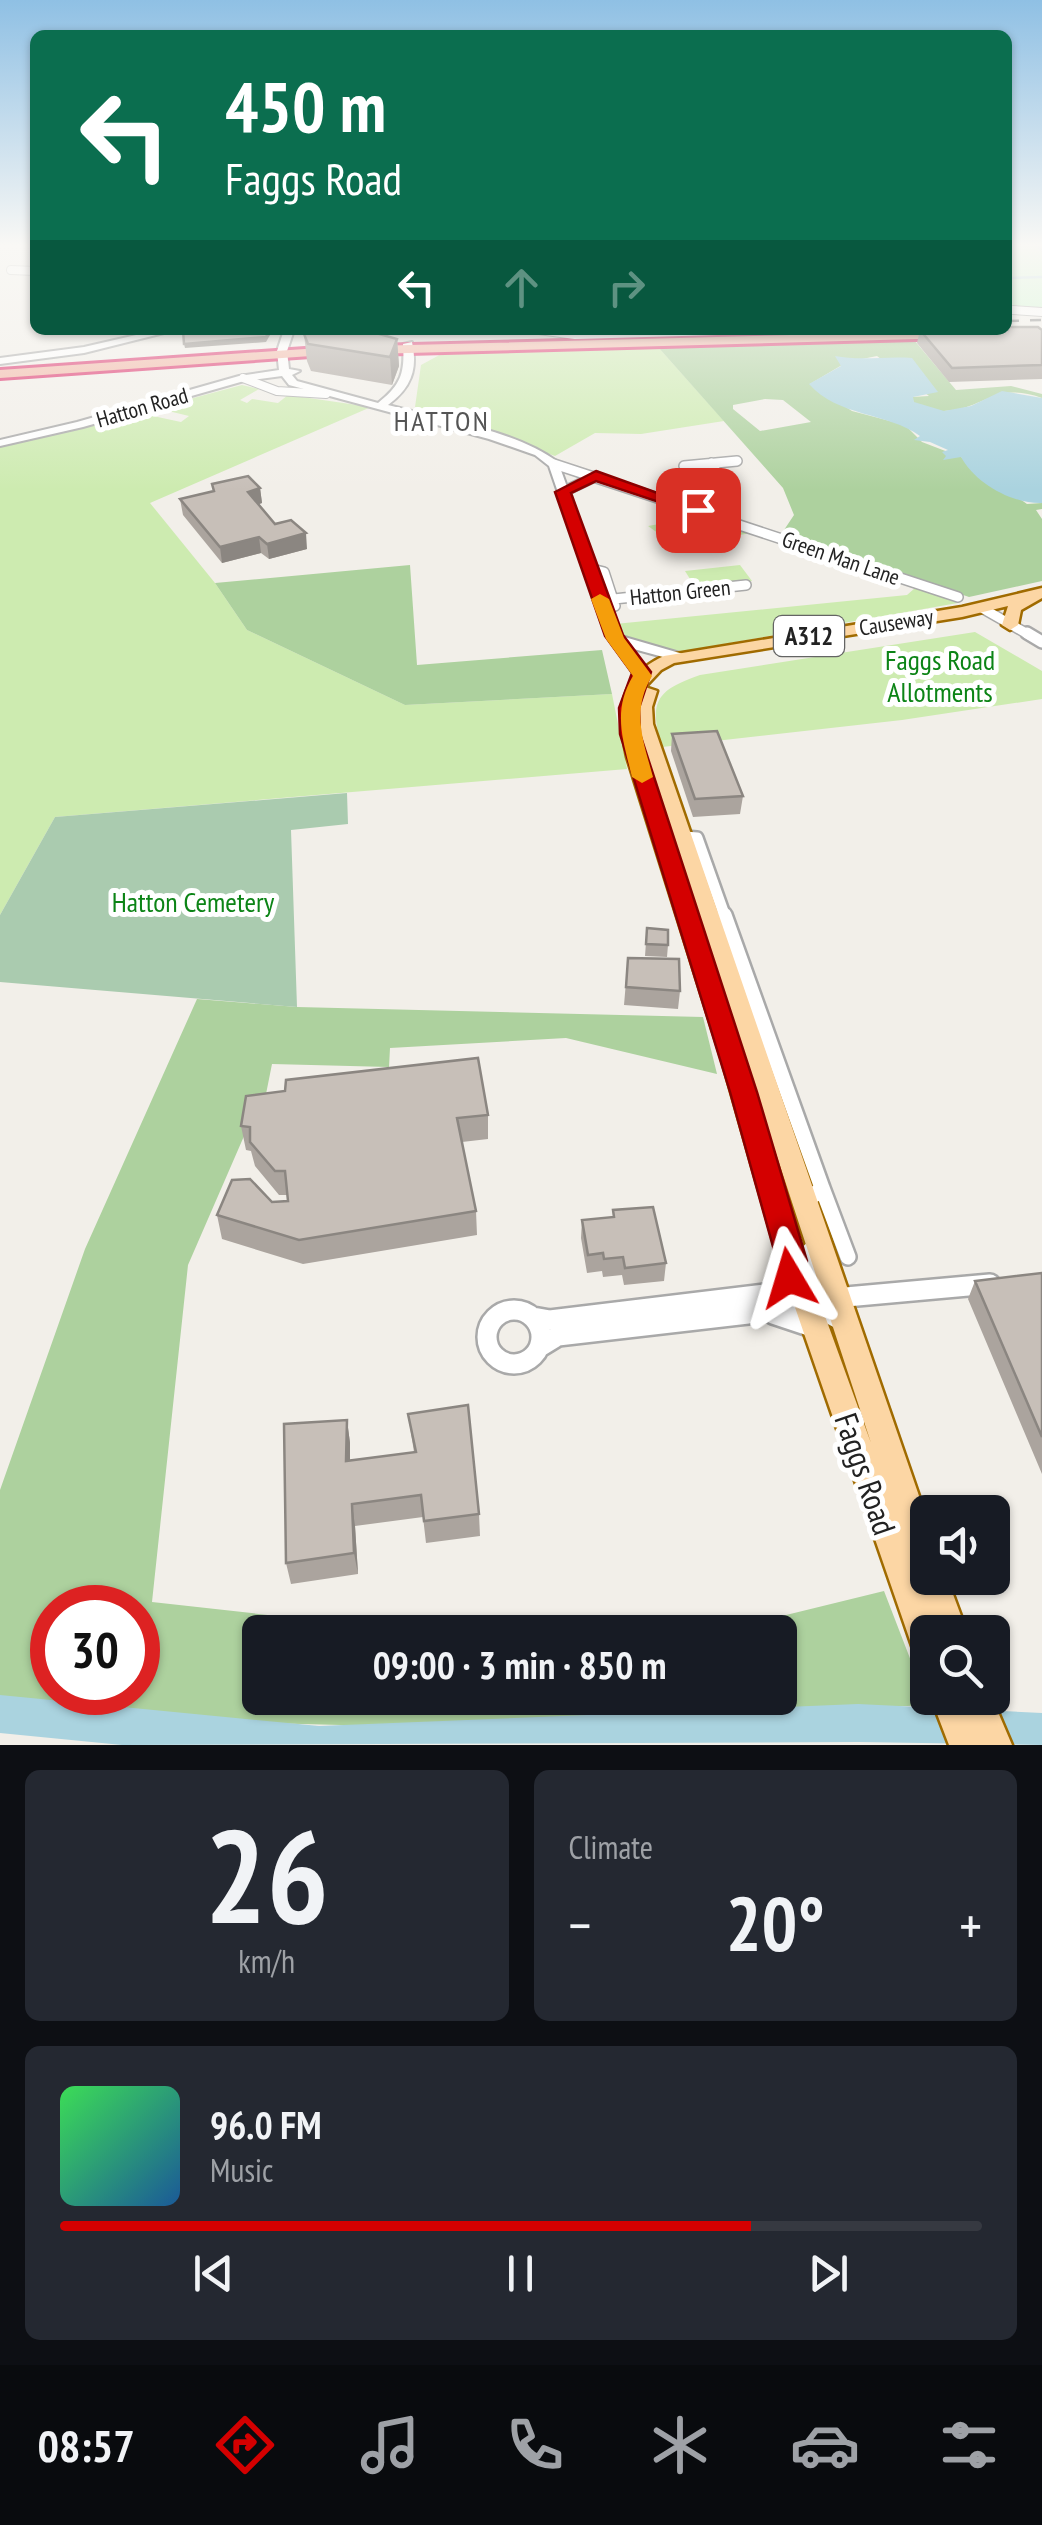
<!DOCTYPE html>
<html lang="en">
<head>
<meta charset="utf-8">
<style>
  :root { --surface:#171b24; --page:#242831; --text:#f1f3f6; --muted:#9ea1a6; --line:#363941; --accent:#d40000 }
  body { margin:0; font-family:"PT Sans Narrow",sans-serif; background:var(--page); color:var(--text); height:100vh; display:flex; flex-direction:column; font-size:38px; white-space:nowrap }
  * { box-sizing:border-box; margin:0 }
  p { font-size:32px; color:var(--muted) }
  .icon { flex:none; width:55px; height:55px; fill:none; stroke:currentColor; stroke-width:2; stroke-linecap:round; stroke-linejoin:round }
  .map { position:relative; height:1745px; overflow:hidden }
  .sheet { display:flex; flex-direction:column; gap:25px; padding:25px; background:#0d0f14; flex:1 }
  .sheet>* { flex:none }
  .top-card { position:absolute; left:30px; top:30px; width:982px; height:305px; border-radius:15px; box-shadow:0 2px 8px #0004; background:#0b6e4f; color:#fff; overflow:hidden }
  .controls { position:absolute; left:910px; top:1495px; display:grid; gap:20px }
  .controls a { display:grid; place-items:center; width:100px; height:100px; border-radius:15px; background:var(--surface); box-shadow:0 2px 8px #0004; font-size:50px }
  .speed { position:absolute; left:30px; top:1585px; display:flex; gap:20px; font-size:50px; font-weight:700; text-align:center }
  .speed>* { display:grid; place-content:center; width:130px; height:130px; border-radius:50%; background:var(--surface); box-shadow:0 2px 8px #0004; line-height:1 }
  .speed .limit { border:15px solid #d22; background:#fff; color:#111 }
  .pin { position:absolute; display:grid; place-items:center; width:85px; height:85px; color:#fff; margin:-42px; border-radius:20px; box-shadow:0 5px 15px #0006 }
  .me { position:absolute; width:110px; margin:-55px; rotate:353deg; stroke-linejoin:round; filter:drop-shadow(0 0 8px #0008) }
  .turn { display:flex; align-items:center; gap:35px; height:210px; padding:0 30px; font-size:45px }
  .turn .icon { width:130px; height:130px; stroke-width:2.5 }
  .turn b { display:block; font-size:70px; line-height:85px }
  .lanes { display:flex; align-items:center; height:95px; padding:0 30px; background:#0003; justify-content:center; gap:50px; direction:ltr }
  .lanes .off { opacity:.35 }
  .big { font-size:75px; font-weight:800; line-height:1.1 }
  .sheet .widget { flex:1; display:flex; flex-direction:column; justify-content:center; gap:15px; min-width:0; padding:0 35px; border-radius:15px; background:var(--page) }
  .sheet .dial { align-items:center; gap:0 }
  .dial b { font-size:130px; line-height:1 }
  .song { display:flex; align-items:center; gap:30px }
  .cover { width:120px; height:120px; border-radius:15px; background:linear-gradient(135deg,hsl(130 70% 55%),hsl(210 70% 35%)) }
  .played { height:10px; border-radius:5px; background:linear-gradient(90deg,var(--accent) 75%,var(--line) 75%) }
  .keys { display:flex; justify-content:space-around; direction:ltr }
  .heat { display:flex; justify-content:space-between; align-items:center; font-size:55px; direction:ltr }
  .sheet .tiles { flex:1; display:grid; gap:25px; grid-template-columns:1fr 1fr }
  .widget:last-child { grid-column:span 2 }
  .trip { position:absolute; left:242px; top:1615px; width:555px; height:100px; border-radius:15px; background:var(--surface); box-shadow:0 2px 8px #0004; font-weight:800; line-height:100px; text-align:center }
  .menu { display:flex; height:160px; justify-content:space-around; align-items:center; background:#090b0e; color:var(--muted) }
  .menu .icon { width:70px; height:70px }
  .menu .selected { color:var(--accent) }
  .menu b { font-size:45px; color:var(--text) }
  .map>svg:first-child { display:block }
  .grass { fill:#cdebb0 }
  .forest { fill:#add19e; fill-rule:evenodd }
  .cemetery { fill:#aacbaf }
  .park { fill:#c8facc }
  .water { fill:#aad3df }
  .lines { fill:none; stroke-linecap:round; stroke-linejoin:round }
  .stream { stroke:#aad3df; stroke-width:2.5 }
  .river { fill:#aad3df; fill-rule:evenodd }
  .minor-far4-casing { stroke:#a9a9a9; stroke-width:10 }
  .minor-far3-casing { stroke:#a9a9a9; stroke-width:12 }
  .minor-far2-casing { stroke:#a9a9a9; stroke-width:16 }
  .minor-far1-casing { stroke:#a9a9a9; stroke-width:20 }
  .minor-casing { stroke:#a9a9a9; stroke-width:24 }
  .tertiary-casing { stroke:#a9a9a9; stroke-width:4 }
  .primary-casing { stroke:#a06b00; stroke-width:5 }
  .trunk-casing { stroke:#dc2a67; stroke-width:6 }
  .minor-far4 { stroke:#fff; stroke-width:8 }
  .minor-far3 { stroke:#fff; stroke-width:9 }
  .minor-far2 { stroke:#fff; stroke-width:11 }
  .minor-far1 { stroke:#fff; stroke-width:15 }
  .minor { stroke:#fff; stroke-width:19 }
  .tertiary { fill:#fff; fill-rule:evenodd }
  .primary { fill:#fcd6a4; fill-rule:evenodd }
  .trunk { fill:#f2b4a3; fill-rule:evenodd }
  .rail { stroke:#707070; stroke-width:2.5; stroke-dasharray:11 11; stroke-linecap:butt }
  .wall { fill:#aba49e }
  .shaded-wall { fill:#8b8681 }
  .building { fill:#c7bfb8; stroke:#8b8681; stroke-width:2.5 }
  .route { fill:#d40000; stroke:#8a0000; stroke-width:2.5 }
  .slow { fill:#f59e0b }
  .labels { text-anchor:middle; stroke-width:10; stroke-linejoin:round; paint-order:stroke }
  .far-street-label { font-size:22px; fill:#222; stroke:#fff }
  .shield { fill:#fff; stroke:#646464; stroke-width:2.5 }
  .shield-label { font-size:25px; font-weight:bold; fill:#222 }
  .far-quarter-label { font-size:28px; letter-spacing:2.5px; fill:#555; stroke:#fff }
  .park-label { font-size:28px; fill:#0c8416; stroke:#fff }
  .near-street-label { font-size:32px; fill:#222; stroke:#fff }
</style>
</head>
<body>
<div class="map">
<svg width="1042" height="1745" viewBox="0 0 1042 1745">
  <rect width="100%" height="100%" fill="#f2efe9"/>
  <path class="grass" d="M 658,347 L 724,421 L 641,434 L 595,433 L 555,456 L 415,407 L 421,365 L 445,352 Z
    M 242,385 L 259,389 L 240,400 L 247,403 L 252,399 L 278,403 L 288,395 L 371,407 L 150,503 L 215,583 L 247,630 L 405,705 L 612,694 L 627,769 L 55,817 L 0,915 L 0,446 L 139,413 L 181,422 L 189,416 L 156,408 Z
    M 703,516 L 751,533 L 676,546 L 648,526 Z
    M 740,565 L 752,581 L 695,587 L 685,571 Z
    M 915,588 L 958,603 L 678,652 L 619,636 L 615,624 L 907,595 Z
    M 975,632 L 1042,671 L 1042,699 L 902,720 L 662,747 C 648,701 657,690 700,675 Z"/>
  <path class="forest" d="M 914,340 L 956,390 L 1011,386 L 1042,394 L 1042,398 C 992,381 987,409 944,411 C 933,412 924,405 914,403 L 912,397 L 929,396 L 877,356 L 857,360 L 836,357 L 842,365 L 810,384 L 852,411 L 905,425 L 922,442 L 961,457 L 1027,504 L 1042,503 L 1042,509 L 1036,510 L 1042,519 L 1042,581 L 969,597 L 782,533 L 794,515 L 783,488 L 658,347 ZM 765,399 L 783,400 L 811,422 L 760,431 L 733,409 L 733,405 Z
    M 410,565 L 417,665 L 602,650 L 612,694 L 405,705 L 247,630 L 215,583 Z
    M 197,999 L 297,1007 L 703,1017 L 717,1074 L 566,1038 L 390,1048 L 389,1067 L 272,1064 L 264,1104 L 251,1120 L 188,1265 L 152,1602 L 421,1632 L 260,1632 L 260,1698 L 780,1698 L 780,1632 L 684,1632 L 782,1616 L 884,1591 L 928,1705 L 456,1728 L 227,1722 L 0,1700 L 0,1490 L 85,1249 ZM 52,1608 L 138,1608 L 138,1692 L 52,1692 Z"/>
  <path class="cemetery" d="M 347,793 L 348,824 L 291,830 L 297,1007 L 0,982 L 0,915 L 55,817 Z"/>
  <path class="park" d="M 1008,246 L 1042,246 L 1042,310 L 1008,304 Z"/>
  <path class="water" d="M 835,356 C 860,361 886,356 912,358 L 938,392 L 913,397 L 914,402 L 944,411 L 971,406 L 1002,391 L 1042,398 L 1042,503 C 1012,504 975,483 961,457 L 943,460 L 946,456 L 942,452 L 948,450 L 930,442 L 914,440 L 920,436 C 887,412 838,417 809,384 L 841,366 Z"/>
  <g class="lines">
    <path class="stream" d="M 1008,278 L 1042,277"/>
    <path class="river" d="M 1034,246 L 1042,246 L 1042,252 Z
      M 0,1695 L 319,1726 L 858,1704 L 1042,1713 L 1042,1745 L 858,1742 L 122,1745 L 0,1733 Z"/>
    <defs>
      <path id="minor-far4" d="M 11,270 L 35,271
        M 1013,310 L 1042,312
        M 539,330 L 575,335 L 753,330
        M 243,378 L 277,391 L 326,394"/>
      <path id="minor-far3" d="M 554,464 L 958,597
        M 684,466 L 737,461
        M 563,492 L 596,476
        M 697,509 L 726,487 L 711,463
        M 588,568 L 604,572 L 615,606
        M 614,599 L 746,585
        M 982,608 L 1031,636"/>
      <path id="minor-far2" d="M 1027,633 L 1042,642
        M 661,835 L 697,838 L 725,917"/>
      <path id="minor-far1" d="M 724,915 L 822,1188 L 814,1195 L 801,1196
        M 822,1188 L 848,1257
        M 810,1250 L 814,1280"/>
      <path id="minor" d="M 808,1298 L 814,1277
        M 835,1298 L 990,1284
        M487 1337a27 27 0 1 1 54 0a27 27 0 1 1-54 0Z
        M 743,1314 L 810,1300
        M 773,1314 L 815,1328
        M 533,1317 L 550,1320 L 773,1293 L 795,1296 L 837,1318
        M 540,1347 L 558,1336 L 748,1314"/>
      <path id="tertiary" d="M 158,330 L 176,330 L 84,353 L 0,364 L 0,358 L 84,347 Z
        M 284,330 L 294,330 L 287,351 L 289,369 L 300,371 L 292,375 L 297,381 L 378,403 C 401,385 405,373 403,344 L 412,342 C 418,370 411,388 388,405 C 440,419 515,430 558,462 L 621,636 L 683,654 L 683,660 L 678,661 L 630,648 L 650,676 L 643,680 L 638,679 L 607,636 L 549,466 L 535,455 L 489,439 L 289,385 L 282,376 L 244,381 L 83,427 L 0,446 L 0,440 L 77,422 L 239,376 L 279,370 L 277,351 Z"/>
      <path id="primary" d="M 1042,588 L 1042,598 L 1021,610 L 1018,625 L 1010,630 L 1002,625 L 1008,606 L 962,617 L 674,663 L 661,670 L 645,687 L 657,691 L 652,707 L 653,724 L 928,1522 L 928,1578 L 947,1578 L 967,1632 L 928,1632 L 928,1662 L 916,1658 L 912,1646 L 779,1261 L 722,1060 L 627,757 C 617,712 618,677 664,656 L 962,607 ZM 642,745 L 732,1020 L 645,757 ZM 747,1065 L 871,1443 L 805,1261 Z
        M 931,1698 L 992,1698 L 1012,1745 L 949,1745 Z"/>
      <path id="trunk" d="M 949,331 L 955,335 L 953,338 L 371,354 L 365,350 L 371,346 Z
        M 334,347 L 340,351 L 339,354 L 0,378 L 0,370 Z"/>
    </defs>
    <use href="#minor-far4" class="minor-far4-casing"/>
    <use href="#minor-far3" class="minor-far3-casing"/>
    <use href="#minor-far2" class="minor-far2-casing"/>
    <use href="#minor-far1" class="minor-far1-casing"/>
    <use href="#minor" class="minor-casing"/>
    <use href="#tertiary" class="tertiary-casing"/>
    <use href="#primary" class="primary-casing"/>
    <use href="#trunk" class="trunk-casing"/>
    <use href="#minor-far4" class="minor-far4"/>
    <use href="#minor-far3" class="minor-far3"/>
    <use href="#minor-far2" class="minor-far2"/>
    <use href="#minor-far1" class="minor-far1"/>
    <use href="#minor" class="minor"/>
    <use href="#tertiary" class="tertiary"/>
    <use href="#primary" class="primary"/>
    <use href="#trunk" class="trunk"/>
    <path class="rail" d="M 1008,321 L 1042,320"/>
  </g>
  <path class="wall" d="M 322,330 L 475,330 L 475,332 L 378,334 L 397,339 L 399,366 L 392,385 L 311,371 L 307,361 L 304,334 L 322,333 Z
    M 920,330 L 1042,330 L 1042,379 L 949,382 L 917,343 Z
    M 212,484 L 260,488 L 262,503 L 259,504 L 275,524 L 307,549 L 269,559 L 261,553 L 222,563 L 183,515 L 180,499 L 213,491 Z
    M 672,734 L 743,796 L 740,814 L 693,817 L 671,751 Z
    M 647,928 L 668,945 L 667,957 L 645,956 Z
    M 628,958 L 680,991 L 678,1009 L 624,1005 Z
    M 488,1115 L 488,1139 L 462,1142 L 476,1211 L 477,1235 L 303,1264 L 222,1239 L 217,1215 L 272,1202 L 288,1201 L 287,1195 L 279,1195 L 255,1166 L 251,1151 L 246,1150 L 241,1126 Z
    M 613,1210 L 666,1263 L 664,1281 L 624,1285 L 622,1275 L 603,1277 L 602,1271 L 587,1273 L 581,1238 L 582,1220 L 613,1217 Z
    M 1042,1273 L 1042,1474 L 968,1299 L 975,1281 Z
    M 408,1414 L 479,1514 L 480,1536 L 426,1543 L 423,1517 L 355,1526 L 358,1574 L 291,1584 L 286,1563 L 347,1420 L 350,1443 L 350,1460 L 414,1452 Z"/>
  <path class="shaded-wall" d="M 273,330 L 266,342 L 185,348 L 184,344 Z
    M 397,339 L 399,366 L 392,385 L 390,357 Z
    M 260,488 L 262,503 L 250,507 L 248,492 Z
    M 306,533 L 307,549 L 269,559 L 267,544 Z
    M 259,537 L 261,553 L 222,563 L 220,547 Z
    M 347,1420 L 350,1443 L 350,1483 L 346,1461 Z
    M 352,1504 L 355,1526 L 358,1574 L 354,1553 Z"/>
  <path class="building" d="M 1008,327 L 1038,327 L 1042,330 L 1042,365 L 952,368 L 920,330 L 1008,330 Z
    M 183,330 L 270,330 L 266,337 L 184,344 Z
    M 369,331 L 397,339 L 390,357 L 308,344 L 304,334 Z
    M 248,476 L 260,488 L 248,492 L 275,524 L 291,520 L 306,533 L 267,544 L 259,537 L 220,547 L 180,499 L 214,491 L 212,484 Z
    M 717,731 L 743,796 L 695,799 L 672,734 Z
    M 647,928 L 668,930 L 668,945 L 646,944 Z
    M 628,958 L 679,959 L 680,991 L 626,987 Z
    M 478,1058 L 488,1115 L 457,1118 L 476,1211 L 299,1240 L 217,1215 L 232,1180 L 250,1179 L 272,1202 L 288,1201 L 285,1171 L 275,1171 L 250,1142 L 250,1127 L 241,1126 L 246,1096 L 285,1091 L 286,1080 Z
    M 653,1207 L 666,1263 L 625,1268 L 623,1257 L 604,1259 L 603,1253 L 588,1255 L 582,1220 L 614,1217 L 613,1210 Z
    M 1042,1273 L 1042,1437 L 975,1281 Z
    M 468,1405 L 479,1514 L 424,1521 L 421,1495 L 352,1504 L 354,1553 L 286,1563 L 284,1424 L 347,1420 L 346,1461 L 416,1452 L 408,1414 Z"/>
  <linearGradient id="sky" x2="0" y2="1"><stop stop-color="#8fc0e4"/><stop offset="0.5" stop-color="#f9f8f5"/><stop offset="1" stop-color="#f9f8f5" stop-opacity="0"/></linearGradient>
  <rect width="1042" height="490" fill="url(#sky)"/>
  <path class="route" d="M 596,471 L 705,510 L 692,513 L 596,481 L 571,493 L 623,635 L 651,672 L 639,708 L 640,734 L 757,1092 L 807,1261 L 799,1287 L 789,1291 L 778,1287 L 774,1278 L 777,1261 L 730,1092 L 620,734 L 619,708 L 632,673 L 605,636 L 555,492 Z"/>
  <path class="slow" d="M 600,594 L 609,599 L 624,638 L 652,676 C 631,711 643,740 653,777 L 642,783 L 632,777 C 623,740 612,711 633,676 L 606,639 L 591,599 Z"/>
  <g class="labels">
    <g class="far-street-label">
      <text transform="translate(142 407) rotate(-16)" y="8">Hatton Road</text>
      <text transform="translate(841 558) rotate(19)" y="8">Green Man Lane</text>
      <text transform="translate(680 592) rotate(-6)" y="8">Hatton Green</text>
      <text transform="translate(896 622) rotate(-9)" y="8">Causeway</text>
    </g>
    <rect class="shield" x="774" y="616" width="70" height="40" rx="8"/>
    <g class="shield-label">
      <text x="809" y="645">A312</text>
    </g>
    <g class="far-quarter-label">
      <text x="442" y="431">HATTON</text>
    </g>
    <g class="park-label">
      <text x="940" y="670">Faggs Road<tspan x="940" dy="32">Allotments</tspan></text>
      <text x="193" y="912">Hatton Cemetery</text>
    </g>
    <g class="near-street-label">
      <text transform="translate(865 1474) rotate(71)" y="11">Faggs Road</text>
    </g>
  </g>
</svg>
<div class="controls">
<a><svg class="icon" aria-label="sound" viewBox="0 0 24 24"><path d="M4 9h4l5-4v14l-5-4H4zM17 9q2 3 0 6"/></svg></a>
<a><svg class="icon" aria-label="search" viewBox="0 0 24 24"><circle cx="10" cy="10" r="6"/><path d="M15 15l6 6"/></svg></a>
</div>
<div class="speed"><div class="limit">30</div></div>
<div class="pin" style="left:698px;top:510px;background:#d93025"><svg class="icon" aria-label="arrive" viewBox="0 0 24 24"><path d="M6 21V4h12l-3 4 3 4H6"/></svg></div>
<svg class="me" style="left:789px;top:1278px" viewBox="-20 -20 40 40"><path d="M0-17L14 15 0 8-14 15z" fill="#d40000" stroke="#fff" stroke-width="4"/></svg>
<div class="trip">09:00 · 3 min · 850 m</div>
<div class="top-card">
<div class="turn"><svg class="icon" aria-label="left" viewBox="0 0 24 24"><path d="M17 20v-9H6M10 6l-5 5 5 5"/></svg><div><b>450 m</b>Faggs Road</div></div>
<div class="lanes"><svg class="icon" aria-label="left" viewBox="0 0 24 24"><path d="M17 20v-9H6M10 6l-5 5 5 5"/></svg><svg class="icon off" aria-label="ahead" viewBox="0 0 24 24"><path d="M12 20V5M6 11l6-6 6 6"/></svg><svg class="icon off" aria-label="right" viewBox="0 0 24 24"><path d="M7 20v-9h11M14 6l5 5-5 5"/></svg></div>
</div>
</div>
<section class="sheet">
<div class="tiles">
<div class="widget dial"><b>26</b><p>km/h</p></div>
<div class="widget"><p>Climate</p>
<div class="heat"><a>−</a><b class="big">20°</b><a>+</a></div>
</div>
<div class="widget">
<div class="song"><i class="cover"></i><div><b>96.0 FM</b><p>Music</p></div></div>
<div class="played"></div>
<div class="keys"><svg class="icon" aria-label="previous" viewBox="0 0 24 24"><path d="M18 5L8 12l10 7zM5 5v14"/></svg><svg class="icon" aria-label="pause" viewBox="0 0 24 24"><path d="M8 5v14M16 5v14"/></svg><svg class="icon" aria-label="next" viewBox="0 0 24 24"><path d="M6 5l10 7-10 7zM19 5v14"/></svg></div>
</div>
</div>
</section>
<nav class="menu">
<b>08:57</b>
<svg class="icon selected" aria-label="directions" viewBox="0 0 24 24"><path d="M12 3l9 9-9 9-9-9zM9 14v-3h6M13 9l2 2-2 2"/></svg>
<svg class="icon" aria-label="music" viewBox="0 0 24 24"><path d="M9 18V5l10-2v13"/><circle cx="6" cy="18" r="3"/><circle cx="16" cy="16" r="3"/></svg>
<svg class="icon" aria-label="phone" viewBox="0 0 24 24"><path d="M5 4h4l2 5-3 2q2 4 5 5l2-3 5 2v4C11 20 4 13 5 4z"/></svg>
<svg class="icon" aria-label="climate" viewBox="0 0 24 24"><path d="M12 3v18M4 7l16 10M4 17L20 7"/></svg>
<svg class="icon" aria-label="car" viewBox="0 0 24 24"><path d="M5 17H2v-5l4-1 3-4h7l3 4 3 1v5h-3M9 17h6M6 11h13"/><circle cx="7" cy="17" r="2"/><circle cx="17" cy="17" r="2"/></svg>
<svg class="icon" aria-label="filters" viewBox="0 0 24 24"><path d="M4 7h16M4 17h16"/><circle cx="9" cy="7" r="2"/><circle cx="15" cy="17" r="2"/></svg>
</nav>
</body>
</html>
